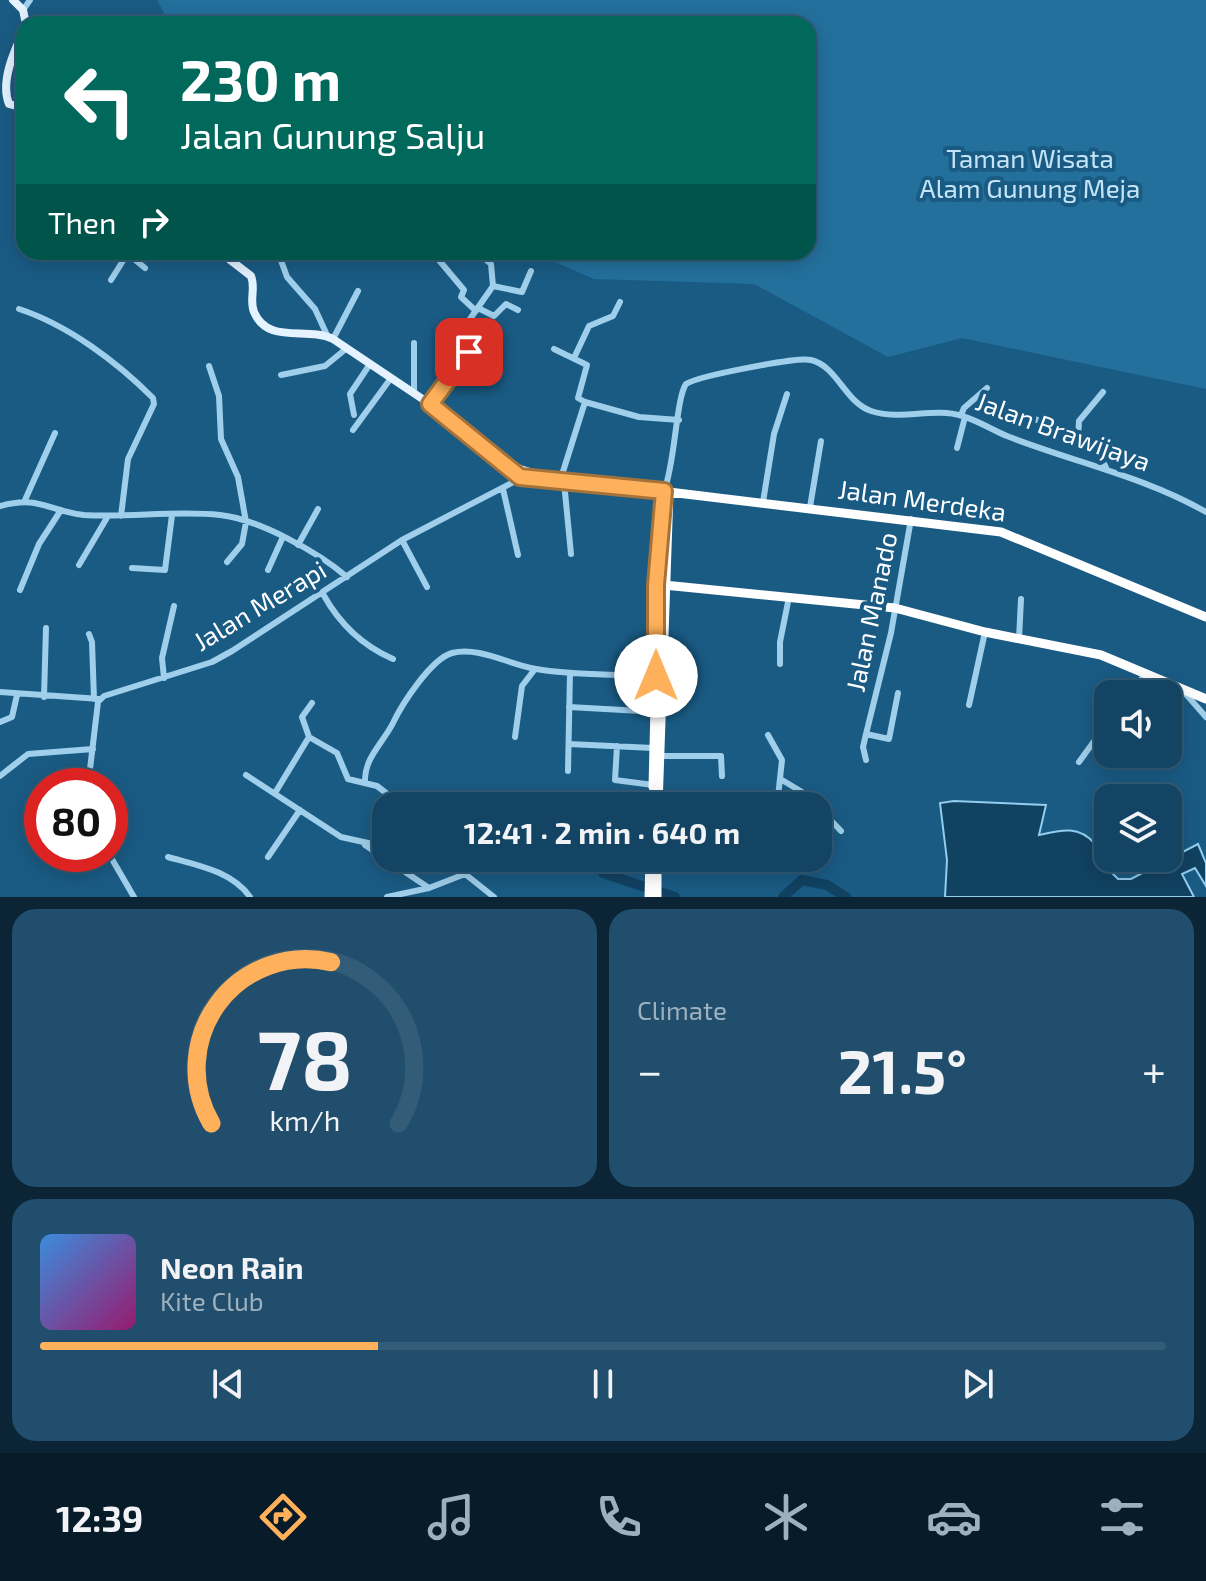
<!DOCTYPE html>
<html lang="en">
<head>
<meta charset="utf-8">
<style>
  :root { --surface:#144463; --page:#214e6c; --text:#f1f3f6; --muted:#9db0be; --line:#335c78; --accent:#feb15a }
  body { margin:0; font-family:"Exo 2",sans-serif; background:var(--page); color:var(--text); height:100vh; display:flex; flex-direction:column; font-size:30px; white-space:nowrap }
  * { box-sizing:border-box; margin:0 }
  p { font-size:26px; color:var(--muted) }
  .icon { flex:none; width:44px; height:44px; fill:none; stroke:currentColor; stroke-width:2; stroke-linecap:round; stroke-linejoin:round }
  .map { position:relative; height:897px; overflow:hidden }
  .sheet { display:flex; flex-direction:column; gap:12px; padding:12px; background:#0b2536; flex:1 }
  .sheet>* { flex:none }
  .top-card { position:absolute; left:16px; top:16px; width:800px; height:244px; border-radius:24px; box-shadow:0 4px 20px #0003,0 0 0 2px var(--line); background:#00695c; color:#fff; overflow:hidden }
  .fabs { position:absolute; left:1094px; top:680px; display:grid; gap:16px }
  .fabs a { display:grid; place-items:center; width:88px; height:88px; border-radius:16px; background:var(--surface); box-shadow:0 4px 20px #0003,0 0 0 2px var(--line); font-size:40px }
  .speed { position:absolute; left:24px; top:768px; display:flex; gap:16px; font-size:40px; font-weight:700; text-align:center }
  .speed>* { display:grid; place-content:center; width:104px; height:104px; border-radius:50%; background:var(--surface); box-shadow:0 4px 20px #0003,0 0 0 2px var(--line); line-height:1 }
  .speed .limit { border:12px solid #d22; background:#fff; color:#111 }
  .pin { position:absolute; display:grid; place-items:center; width:68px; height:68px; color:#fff; margin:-34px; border-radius:16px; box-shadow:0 4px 12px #0006 }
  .me { position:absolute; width:88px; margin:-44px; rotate:0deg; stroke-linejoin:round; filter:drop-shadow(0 0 6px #0008) }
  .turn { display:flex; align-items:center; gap:28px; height:168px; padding:0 32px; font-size:36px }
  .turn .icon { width:104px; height:104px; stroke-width:2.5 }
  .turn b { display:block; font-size:56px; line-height:68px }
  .then { display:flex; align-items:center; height:76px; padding:0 32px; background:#0003; gap:16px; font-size:30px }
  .big { font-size:60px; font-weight:700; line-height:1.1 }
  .sheet .widget { flex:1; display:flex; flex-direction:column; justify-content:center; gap:12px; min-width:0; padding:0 28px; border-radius:24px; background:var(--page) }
  .sheet .dial { align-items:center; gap:0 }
  .dial svg { height:208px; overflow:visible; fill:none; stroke:var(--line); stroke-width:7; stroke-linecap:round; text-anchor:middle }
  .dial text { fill:var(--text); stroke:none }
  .song { display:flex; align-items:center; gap:24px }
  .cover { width:96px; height:96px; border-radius:12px; background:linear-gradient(135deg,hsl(210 70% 55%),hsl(320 70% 35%)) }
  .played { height:8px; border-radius:4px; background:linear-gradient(90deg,var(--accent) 30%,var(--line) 30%) }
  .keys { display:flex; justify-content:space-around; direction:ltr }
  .heat { display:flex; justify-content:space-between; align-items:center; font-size:44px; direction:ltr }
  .sheet .tiles { flex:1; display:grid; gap:12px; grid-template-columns:1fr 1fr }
  .widget:last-child { grid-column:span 2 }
  .trip { position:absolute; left:372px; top:792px; width:460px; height:80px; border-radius:24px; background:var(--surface); box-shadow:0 4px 20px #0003,0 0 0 2px var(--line); font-weight:700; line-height:80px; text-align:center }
  .tab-bar { display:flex; height:128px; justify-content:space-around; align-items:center; background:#081b28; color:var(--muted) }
  .tab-bar .icon { width:56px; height:56px }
  .tab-bar .selected { color:var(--accent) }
  .tab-bar b { font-size:36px; color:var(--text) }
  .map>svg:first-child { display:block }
  .green { fill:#23709d }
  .water { fill:#114262; stroke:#92cdee; stroke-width:2 }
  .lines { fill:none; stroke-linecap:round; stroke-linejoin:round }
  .river { stroke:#114262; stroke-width:10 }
  .minor { stroke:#9fcfeb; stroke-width:6 }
  .major { stroke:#e4f3ff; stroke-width:8 }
  .highway { stroke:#fff; stroke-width:9 }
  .route-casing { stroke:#a5733a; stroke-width:20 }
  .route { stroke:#feb15a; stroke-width:14 }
  .labels { text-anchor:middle; stroke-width:8; stroke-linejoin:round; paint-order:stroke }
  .park-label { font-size:26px; fill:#c4e5f8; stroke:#1a5b84 }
  .street-label { font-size:26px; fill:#fff; stroke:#1a5b84 }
</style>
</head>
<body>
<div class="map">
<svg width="1206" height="897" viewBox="0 0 1206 897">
  <rect width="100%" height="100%" fill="#1a5b84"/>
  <path class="green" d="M 157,0 L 1206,0 L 1206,389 L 962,338 L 888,357 L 754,284 L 594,279 L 532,252 L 808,252 L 808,24 L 170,24 Z"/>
  <path class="water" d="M 954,801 L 1046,805 L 1039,835 C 1061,830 1079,825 1095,844 L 1098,836 L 1104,865 L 1118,879 L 1131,879 L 1198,844 L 1206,863 L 1206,886 L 1195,868 L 1182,874 L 1194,897 L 945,897 L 947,860 L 940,803 Z"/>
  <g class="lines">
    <path class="river" d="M 603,873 L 675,897
      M 783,897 L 802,880 L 827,885 L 846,897"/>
    <path class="minor" d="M 23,10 L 30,0
      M 135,252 L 134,259 L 145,268
      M 278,252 L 287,277 L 315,309 L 327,335
      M 433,253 L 464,290 L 461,297 L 476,311
      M 111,280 L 126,256 L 134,257
      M 493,286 L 522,292 L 531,271
      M 478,308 L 494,316 L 506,304 L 518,310
      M 19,309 C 68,325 117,362 153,398 L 154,404 L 128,459 L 121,516
      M 333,339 L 358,291
      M 414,343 L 414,394
      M 554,349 L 587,365 L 578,398 L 585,402 L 560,481
      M 574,358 L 589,326 L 613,316 L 620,302
      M 209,366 L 219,396 L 221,439 L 238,477 L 246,522 L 242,544 L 227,562
      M 281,375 L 325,366 L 347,348
      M 585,402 L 639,417 L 679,420
      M 430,404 L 469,352 L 463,329 L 493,286 L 491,264 L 484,258
      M 1015,412 C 1046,424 1093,435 1107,470
      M 354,415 L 350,394 L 370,364
      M 961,415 L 964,408 L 987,388
      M 353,430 L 391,378
      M 1078,439 L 1079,421 L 1103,392
      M 957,448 L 965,417
      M 564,482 L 571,554
      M 503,489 L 518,555
      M 664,491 C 675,465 676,398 686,384 C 698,376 796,357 811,360 C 837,366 845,402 871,411 C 901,421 933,407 962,416 C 977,420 992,430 1007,436 C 1073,462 1143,476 1206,512
      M 25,500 L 55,433
      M 763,502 L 774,434 L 787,394
      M 0,506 C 40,495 47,511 84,515 C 129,518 175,510 220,515 C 258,519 318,552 347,577
      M 810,507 L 821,441
      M 402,540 L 427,587
      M 298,545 L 318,509
      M 79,565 L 108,516
      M 132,568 L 165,570 L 172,515
      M 268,570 L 282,539
      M 20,590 L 39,544 L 61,510
      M 323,594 C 339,623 363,646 393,659
      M 89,634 L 92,642 L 94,699
      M 1019,639 L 1021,599
      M 780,664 L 780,642 L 789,597
      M 164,678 L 162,658 L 174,606
      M 0,692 L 100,699
      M 898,693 L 889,739 L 866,734 L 891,633 L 911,519
      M 1185,693 L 1206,717
      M 1130,694 L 1146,673
      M 44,697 L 46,628
      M 969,705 L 985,632
      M 569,707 L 641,711
      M 0,722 L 12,717 L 17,695
      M 768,735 L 782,760 L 777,806
      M 309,737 L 337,753 L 348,779 L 377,786 L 403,806
      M 515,737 L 522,686 L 535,669
      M 569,744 L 653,748
      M 617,746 L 615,780 L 653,785
      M 660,756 L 721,756 L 722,776
      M 866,760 L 863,747 L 866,734
      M 1079,762 L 1108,722
      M 568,771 L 570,673
      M 246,775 L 341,837 L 386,847
      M 0,776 L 28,754 L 93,749
      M 782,780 L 807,795 L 841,831
      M 365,782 C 364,758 383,743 393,723 C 402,704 431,659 452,653 C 479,646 510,665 536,669 C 570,675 606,674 641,676
      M 88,786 L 98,702 L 104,696 L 212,662 L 232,651 L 402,540 L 523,477
      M 275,793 L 309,737 L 302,717 L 312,703
      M 365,845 L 429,888
      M 109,854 L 134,897
      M 168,857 C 196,865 232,871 250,897
      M 268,857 L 300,810
      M 445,858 L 494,897
      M 387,897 L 429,888 L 465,874"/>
    <path class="major" d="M 13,0 L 23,10 L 26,24
      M 24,30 C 14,51 0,82 9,104 L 24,108
      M 220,252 L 251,276 C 256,288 249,300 254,312 C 268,345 307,326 333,339 L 430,404 L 500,458 L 520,469 L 564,482 L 669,492
      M 506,465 L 522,478 L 539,477"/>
    <path class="highway" d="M 664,585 L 895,608 L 985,632 L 1101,655 L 1206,699
      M 653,787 L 659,546
      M 658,806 L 669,492 L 1001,532 L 1206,617
      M 649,897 L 650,858
      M 657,897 L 657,858"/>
  </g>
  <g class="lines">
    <defs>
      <path id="route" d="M 469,352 L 430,404 L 520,477 L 664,491 L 656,585 L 656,676"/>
    </defs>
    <use href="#route" class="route-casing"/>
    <use href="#route" class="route"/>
  </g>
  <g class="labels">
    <g class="park-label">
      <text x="1030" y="168">Taman Wisata<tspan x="1030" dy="30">Alam Gunung Meja</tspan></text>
    </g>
    <g class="street-label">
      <text transform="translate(1063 432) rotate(20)" y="9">Jalan Brawijaya</text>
      <text transform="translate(922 501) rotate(8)" y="9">Jalan Merdeka</text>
      <text transform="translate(260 606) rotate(-31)" y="9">Jalan Merapi</text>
      <text transform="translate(872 612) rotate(-78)" y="9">Jalan Manado</text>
    </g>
  </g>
</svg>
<div class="fabs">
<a><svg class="icon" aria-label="sound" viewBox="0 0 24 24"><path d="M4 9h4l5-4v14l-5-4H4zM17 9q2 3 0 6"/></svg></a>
<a><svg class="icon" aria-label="layers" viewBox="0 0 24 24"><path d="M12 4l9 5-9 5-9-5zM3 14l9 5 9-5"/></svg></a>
</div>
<div class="speed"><div class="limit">80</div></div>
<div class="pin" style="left:469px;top:352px;background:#d93025"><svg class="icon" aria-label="arrive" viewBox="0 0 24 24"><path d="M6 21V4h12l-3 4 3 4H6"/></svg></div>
<svg class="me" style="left:656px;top:676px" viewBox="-20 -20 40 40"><circle r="19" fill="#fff"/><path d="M0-13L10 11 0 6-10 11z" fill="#feb15a"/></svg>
<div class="trip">12:41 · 2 min · 640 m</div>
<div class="top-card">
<div class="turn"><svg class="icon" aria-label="left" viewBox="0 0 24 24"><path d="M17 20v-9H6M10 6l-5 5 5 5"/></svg><div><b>230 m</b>Jalan Gunung Salju</div></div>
<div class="then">Then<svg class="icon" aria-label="right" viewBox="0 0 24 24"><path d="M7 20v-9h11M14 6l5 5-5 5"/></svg></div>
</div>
</div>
<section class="sheet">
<div class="tiles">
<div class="widget dial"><svg viewBox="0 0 100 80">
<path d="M14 69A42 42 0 1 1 86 69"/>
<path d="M14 69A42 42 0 0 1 60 7" stroke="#feb15a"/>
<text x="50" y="56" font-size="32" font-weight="700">78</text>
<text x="50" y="72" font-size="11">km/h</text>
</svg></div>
<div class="widget"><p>Climate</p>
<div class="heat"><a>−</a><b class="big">21.5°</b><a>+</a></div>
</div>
<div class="widget">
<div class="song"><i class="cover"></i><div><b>Neon Rain</b><p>Kite Club</p></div></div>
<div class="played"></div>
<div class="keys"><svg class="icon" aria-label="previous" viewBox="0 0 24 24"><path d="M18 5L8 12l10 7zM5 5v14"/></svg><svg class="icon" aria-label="pause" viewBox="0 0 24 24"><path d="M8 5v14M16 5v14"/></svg><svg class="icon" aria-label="next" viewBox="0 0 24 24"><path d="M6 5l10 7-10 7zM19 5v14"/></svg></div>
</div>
</div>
</section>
<nav class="tab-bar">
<b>12:39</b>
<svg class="icon selected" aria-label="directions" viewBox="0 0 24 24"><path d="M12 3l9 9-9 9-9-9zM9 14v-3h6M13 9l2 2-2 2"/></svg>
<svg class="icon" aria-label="music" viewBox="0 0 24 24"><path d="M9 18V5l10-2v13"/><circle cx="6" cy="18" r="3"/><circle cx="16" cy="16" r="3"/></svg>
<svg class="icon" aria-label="phone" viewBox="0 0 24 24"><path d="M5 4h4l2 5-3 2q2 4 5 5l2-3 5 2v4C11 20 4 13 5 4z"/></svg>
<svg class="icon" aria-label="climate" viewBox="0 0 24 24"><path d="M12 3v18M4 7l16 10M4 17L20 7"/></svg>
<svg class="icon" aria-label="car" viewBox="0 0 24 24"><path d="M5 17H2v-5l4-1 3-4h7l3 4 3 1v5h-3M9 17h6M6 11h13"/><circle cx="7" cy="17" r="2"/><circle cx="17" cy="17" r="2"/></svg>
<svg class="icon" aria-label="filters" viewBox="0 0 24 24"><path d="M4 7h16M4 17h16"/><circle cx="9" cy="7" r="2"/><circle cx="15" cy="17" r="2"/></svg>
</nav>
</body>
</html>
